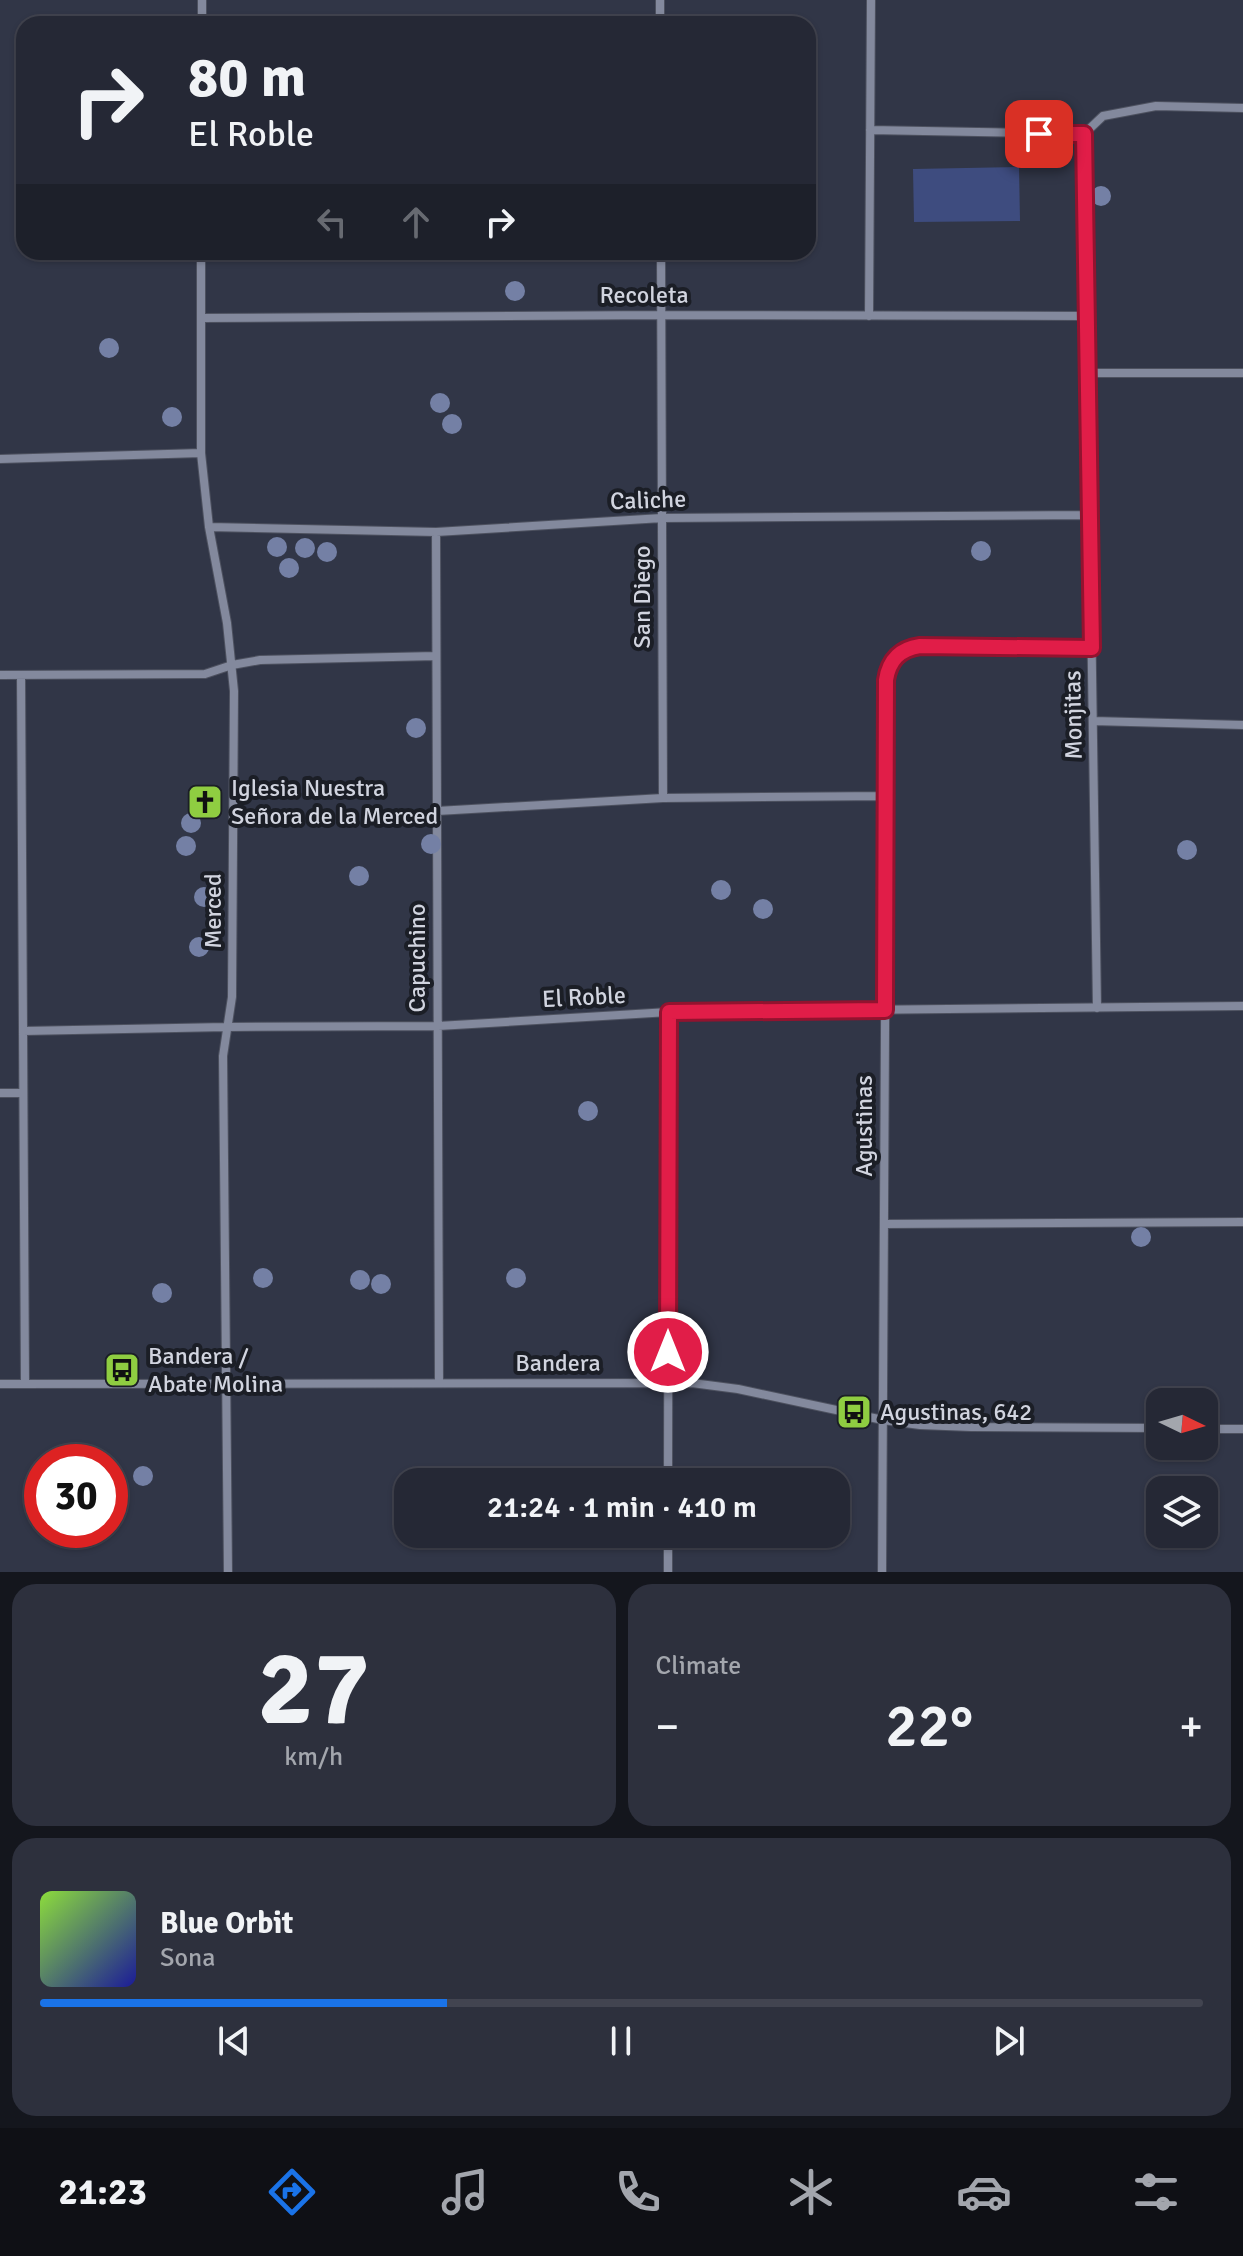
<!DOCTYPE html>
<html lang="en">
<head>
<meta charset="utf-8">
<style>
  :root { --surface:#252835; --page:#2d303d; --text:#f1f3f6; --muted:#a3a6ad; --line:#424450; --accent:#1a73e8 }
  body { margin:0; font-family:Signika,sans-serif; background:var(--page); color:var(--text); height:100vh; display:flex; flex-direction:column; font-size:30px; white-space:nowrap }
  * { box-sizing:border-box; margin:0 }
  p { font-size:26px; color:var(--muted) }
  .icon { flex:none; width:44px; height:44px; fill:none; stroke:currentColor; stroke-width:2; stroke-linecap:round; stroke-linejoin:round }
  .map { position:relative; height:1572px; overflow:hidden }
  .drawer { display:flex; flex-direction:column; gap:12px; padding:12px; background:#14161d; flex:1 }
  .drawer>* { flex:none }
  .guide { position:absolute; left:16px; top:16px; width:800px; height:244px; border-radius:24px; box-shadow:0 2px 6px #0004,0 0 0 2px var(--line); background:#252835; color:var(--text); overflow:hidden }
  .needle { width:52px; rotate:95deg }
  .controls { position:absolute; left:1146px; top:1388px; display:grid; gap:16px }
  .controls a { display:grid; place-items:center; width:72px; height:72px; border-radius:16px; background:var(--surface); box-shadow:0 2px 6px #0004,0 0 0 2px var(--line); font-size:40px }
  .speed { position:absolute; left:24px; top:1444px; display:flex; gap:16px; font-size:40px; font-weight:700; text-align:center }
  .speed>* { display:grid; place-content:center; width:104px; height:104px; border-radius:50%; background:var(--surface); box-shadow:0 2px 6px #0004,0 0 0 2px var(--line); line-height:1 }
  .speed .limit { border:12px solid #d22; background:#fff; color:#111 }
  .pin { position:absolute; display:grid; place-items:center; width:68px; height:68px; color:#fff; margin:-34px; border-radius:16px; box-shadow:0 4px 12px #0006 }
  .me { position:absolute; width:88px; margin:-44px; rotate:0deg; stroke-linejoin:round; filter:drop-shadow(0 0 6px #0008) }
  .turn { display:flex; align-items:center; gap:28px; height:168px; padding:0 40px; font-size:36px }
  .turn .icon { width:104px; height:104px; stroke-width:2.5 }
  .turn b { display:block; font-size:56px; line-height:68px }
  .lanes { display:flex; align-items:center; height:76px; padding:0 40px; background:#0003; justify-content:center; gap:40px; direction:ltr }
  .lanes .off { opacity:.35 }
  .big { font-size:60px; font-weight:600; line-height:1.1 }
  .drawer .card { flex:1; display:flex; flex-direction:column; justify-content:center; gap:12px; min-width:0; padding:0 28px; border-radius:24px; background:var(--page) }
  .drawer .dial { align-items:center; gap:0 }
  .dial b { font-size:104px; line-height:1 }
  .song { display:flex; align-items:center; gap:24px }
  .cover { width:96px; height:96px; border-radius:12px; background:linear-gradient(135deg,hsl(90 70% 55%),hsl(240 70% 35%)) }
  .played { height:8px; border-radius:4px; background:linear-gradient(90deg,var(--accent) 35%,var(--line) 35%) }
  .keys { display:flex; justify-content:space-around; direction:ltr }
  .heat { display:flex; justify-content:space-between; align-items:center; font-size:44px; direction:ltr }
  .drawer .tiles { flex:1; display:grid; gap:12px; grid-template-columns:1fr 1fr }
  .card:last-child { grid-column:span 2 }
  .trip { position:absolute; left:394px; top:1468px; width:456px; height:80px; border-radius:24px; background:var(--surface); box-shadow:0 2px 6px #0004,0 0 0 2px var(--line); font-weight:600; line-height:80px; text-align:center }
  .menu { display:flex; height:128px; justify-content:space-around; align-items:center; background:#0f1015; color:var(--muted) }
  .menu .icon { width:56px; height:56px }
  .menu .on { color:var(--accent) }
  .menu b { font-size:36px; color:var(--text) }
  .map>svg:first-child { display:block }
  .green { fill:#3e4c7f }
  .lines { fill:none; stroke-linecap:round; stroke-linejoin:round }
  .minor-casing { stroke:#4d515f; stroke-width:10 }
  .minor { stroke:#83899d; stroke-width:8 }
  .tree { fill:#7480a5 }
  .route-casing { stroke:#92132f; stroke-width:20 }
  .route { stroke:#e11d48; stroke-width:14 }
  .labels { text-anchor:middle; stroke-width:8; stroke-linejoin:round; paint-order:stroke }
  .street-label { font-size:24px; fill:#d1d4df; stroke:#1b1e26 }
  .poi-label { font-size:24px; fill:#d1d4df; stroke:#1b1e26; text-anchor:start }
</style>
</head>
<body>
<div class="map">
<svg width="1243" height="1572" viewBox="0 0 1243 1572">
  <rect width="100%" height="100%" fill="#313647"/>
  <path class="green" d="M 1019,167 L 1020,221 L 914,222 L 913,169 Z"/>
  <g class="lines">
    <defs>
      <path id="minor" d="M 660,0 L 660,24
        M 202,24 L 202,0
        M 870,130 L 1084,134 L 1103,116 L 1156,106 L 1243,108
        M 1084,134 L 1097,1008
        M 201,252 L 201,453 L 209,527 L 227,623 L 234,691 L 232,997 L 223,1056 L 228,1572
        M 661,252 L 663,798
        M 869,316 L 871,0
        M 201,318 L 661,315 L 1086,316
        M 1087,373 L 1243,373
        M 0,459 L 201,453
        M 209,527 L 436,532 L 662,518 L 1089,515
        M 436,532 L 439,1383
        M 0,675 L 205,674 L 232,665 L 260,660 L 436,656
        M 21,675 L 25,1384
        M 1093,721 L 1243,725
        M 437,811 L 663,798 L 886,796
        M 23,1031 L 226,1027 L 438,1026 L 669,1012 L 1243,1006
        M 0,1093 L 23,1093
        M 884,1224 L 1243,1222
        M 0,1384 L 692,1383 L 738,1389 L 883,1420 L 920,1425 L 971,1427 L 1160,1428
        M 1204,1429 L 1243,1429
        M 668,1482 L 669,1012
        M 668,1572 L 668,1534
        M 882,1572 L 887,671 L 896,656 L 911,647 L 1092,648"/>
    </defs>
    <use href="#minor" class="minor-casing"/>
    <use href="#minor" class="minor"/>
  </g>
  <g class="tree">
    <circle cx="1101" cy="196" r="10"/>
    <circle cx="515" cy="291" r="10"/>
    <circle cx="109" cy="348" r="10"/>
    <circle cx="440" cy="403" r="10"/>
    <circle cx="172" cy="417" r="10"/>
    <circle cx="452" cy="424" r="10"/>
    <circle cx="277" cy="547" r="10"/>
    <circle cx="305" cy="548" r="10"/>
    <circle cx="981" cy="551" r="10"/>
    <circle cx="327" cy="552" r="10"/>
    <circle cx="289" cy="568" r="10"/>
    <circle cx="416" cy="728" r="10"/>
    <circle cx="191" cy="823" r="10"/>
    <circle cx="431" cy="844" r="10"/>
    <circle cx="186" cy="846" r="10"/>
    <circle cx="1187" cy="850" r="10"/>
    <circle cx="359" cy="876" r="10"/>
    <circle cx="721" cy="890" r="10"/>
    <circle cx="204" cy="897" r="10"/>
    <circle cx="763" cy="909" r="10"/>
    <circle cx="199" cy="947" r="10"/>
    <circle cx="588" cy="1111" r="10"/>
    <circle cx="1141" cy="1237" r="10"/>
    <circle cx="263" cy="1278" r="10"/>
    <circle cx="516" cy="1278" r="10"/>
    <circle cx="360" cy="1280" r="10"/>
    <circle cx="381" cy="1284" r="10"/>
    <circle cx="162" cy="1293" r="10"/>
    <circle cx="143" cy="1476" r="10"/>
  </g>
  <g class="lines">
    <defs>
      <path id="route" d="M 668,1352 L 669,1012 L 885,1010 L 886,680 C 889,661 899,649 920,646 L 1092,648 L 1084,134 L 1039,134"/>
    </defs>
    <use href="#route" class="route-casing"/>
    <use href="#route" class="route"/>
  </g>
  <defs>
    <symbol id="church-square" viewBox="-11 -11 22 22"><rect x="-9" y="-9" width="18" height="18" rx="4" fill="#8fcd41" stroke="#1b1e26"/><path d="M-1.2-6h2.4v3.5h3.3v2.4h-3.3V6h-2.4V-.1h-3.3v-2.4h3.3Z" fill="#111"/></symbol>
    <symbol id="bus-square" viewBox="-11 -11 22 22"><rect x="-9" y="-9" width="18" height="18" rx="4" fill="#8fcd41" stroke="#1b1e26"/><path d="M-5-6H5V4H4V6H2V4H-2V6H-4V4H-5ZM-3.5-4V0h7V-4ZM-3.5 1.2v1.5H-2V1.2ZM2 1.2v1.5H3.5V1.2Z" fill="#111"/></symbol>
  </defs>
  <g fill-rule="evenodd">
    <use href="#church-square" x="185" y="782" width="40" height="40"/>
    <use href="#bus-square" x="102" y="1350" width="40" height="40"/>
    <use href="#bus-square" x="834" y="1392" width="40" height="40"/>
  </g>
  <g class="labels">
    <g class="street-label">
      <text x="644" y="303">Recoleta</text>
      <text transform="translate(648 500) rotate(-2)" y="8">Caliche</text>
      <text transform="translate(642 597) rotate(-90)" y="8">San Diego</text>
      <text transform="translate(1073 715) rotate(-91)" y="8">Monjitas</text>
      <text transform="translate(213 911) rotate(-90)" y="8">Merced</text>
      <text transform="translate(417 958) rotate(-90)" y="8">Capuchino</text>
      <text transform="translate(584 997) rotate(-3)" y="8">El Roble</text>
      <text transform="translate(864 1126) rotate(-90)" y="8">Agustinas</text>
      <text x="558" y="1371">Bandera</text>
    </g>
    <g class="poi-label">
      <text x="231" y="796">Iglesia Nuestra<tspan x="231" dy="28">Señora de la Merced</tspan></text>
      <text x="148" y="1364">Bandera /<tspan x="148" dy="28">Abate Molina</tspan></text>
      <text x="880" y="1420">Agustinas, 642</text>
    </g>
  </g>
</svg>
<div class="controls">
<a><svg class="needle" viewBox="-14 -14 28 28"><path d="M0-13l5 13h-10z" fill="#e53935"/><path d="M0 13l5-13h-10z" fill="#a3a6ad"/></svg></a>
<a><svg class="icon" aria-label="layers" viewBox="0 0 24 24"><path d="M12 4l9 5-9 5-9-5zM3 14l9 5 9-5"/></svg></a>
</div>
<div class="speed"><div class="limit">30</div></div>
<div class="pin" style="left:1039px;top:134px;background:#d93025"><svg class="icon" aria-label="arrive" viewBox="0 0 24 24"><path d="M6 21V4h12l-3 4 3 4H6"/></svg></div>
<svg class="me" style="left:668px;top:1352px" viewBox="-20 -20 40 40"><circle r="17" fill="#e11d48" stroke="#fff" stroke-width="3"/><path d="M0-11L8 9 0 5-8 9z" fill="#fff"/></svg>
<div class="trip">21:24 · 1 min · 410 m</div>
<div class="guide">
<div class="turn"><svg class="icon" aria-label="right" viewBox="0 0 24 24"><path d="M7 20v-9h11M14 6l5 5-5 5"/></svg><div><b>80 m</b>El Roble</div></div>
<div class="lanes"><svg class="icon off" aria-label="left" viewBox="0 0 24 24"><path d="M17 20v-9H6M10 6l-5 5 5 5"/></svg><svg class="icon off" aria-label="ahead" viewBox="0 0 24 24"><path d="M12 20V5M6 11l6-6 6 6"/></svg><svg class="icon" aria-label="right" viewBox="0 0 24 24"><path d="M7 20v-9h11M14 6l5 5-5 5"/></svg></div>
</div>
</div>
<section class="drawer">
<div class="tiles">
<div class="card dial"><b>27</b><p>km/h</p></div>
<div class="card"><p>Climate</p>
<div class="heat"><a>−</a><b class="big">22°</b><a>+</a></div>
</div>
<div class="card">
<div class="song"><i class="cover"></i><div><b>Blue Orbit</b><p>Sona</p></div></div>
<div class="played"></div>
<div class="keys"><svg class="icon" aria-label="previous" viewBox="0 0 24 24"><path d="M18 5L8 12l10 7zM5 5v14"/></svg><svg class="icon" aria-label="pause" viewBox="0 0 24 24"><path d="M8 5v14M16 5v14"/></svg><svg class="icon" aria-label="next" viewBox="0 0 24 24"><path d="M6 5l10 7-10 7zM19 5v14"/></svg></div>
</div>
</div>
</section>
<nav class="menu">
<b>21:23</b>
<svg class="icon on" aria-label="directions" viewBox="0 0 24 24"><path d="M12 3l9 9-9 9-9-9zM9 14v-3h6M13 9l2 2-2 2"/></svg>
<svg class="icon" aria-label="music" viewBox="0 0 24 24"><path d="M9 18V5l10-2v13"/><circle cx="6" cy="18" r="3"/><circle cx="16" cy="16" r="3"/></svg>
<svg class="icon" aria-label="phone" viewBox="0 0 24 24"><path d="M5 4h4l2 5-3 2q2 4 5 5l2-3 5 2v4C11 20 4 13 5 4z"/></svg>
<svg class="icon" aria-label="climate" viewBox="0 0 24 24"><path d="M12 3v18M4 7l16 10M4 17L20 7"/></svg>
<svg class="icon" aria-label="car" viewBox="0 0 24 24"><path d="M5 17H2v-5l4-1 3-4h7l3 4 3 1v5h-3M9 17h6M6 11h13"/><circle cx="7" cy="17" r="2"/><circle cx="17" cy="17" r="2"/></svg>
<svg class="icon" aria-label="filters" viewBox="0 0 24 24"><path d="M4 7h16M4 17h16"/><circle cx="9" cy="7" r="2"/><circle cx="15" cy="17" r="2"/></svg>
</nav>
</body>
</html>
